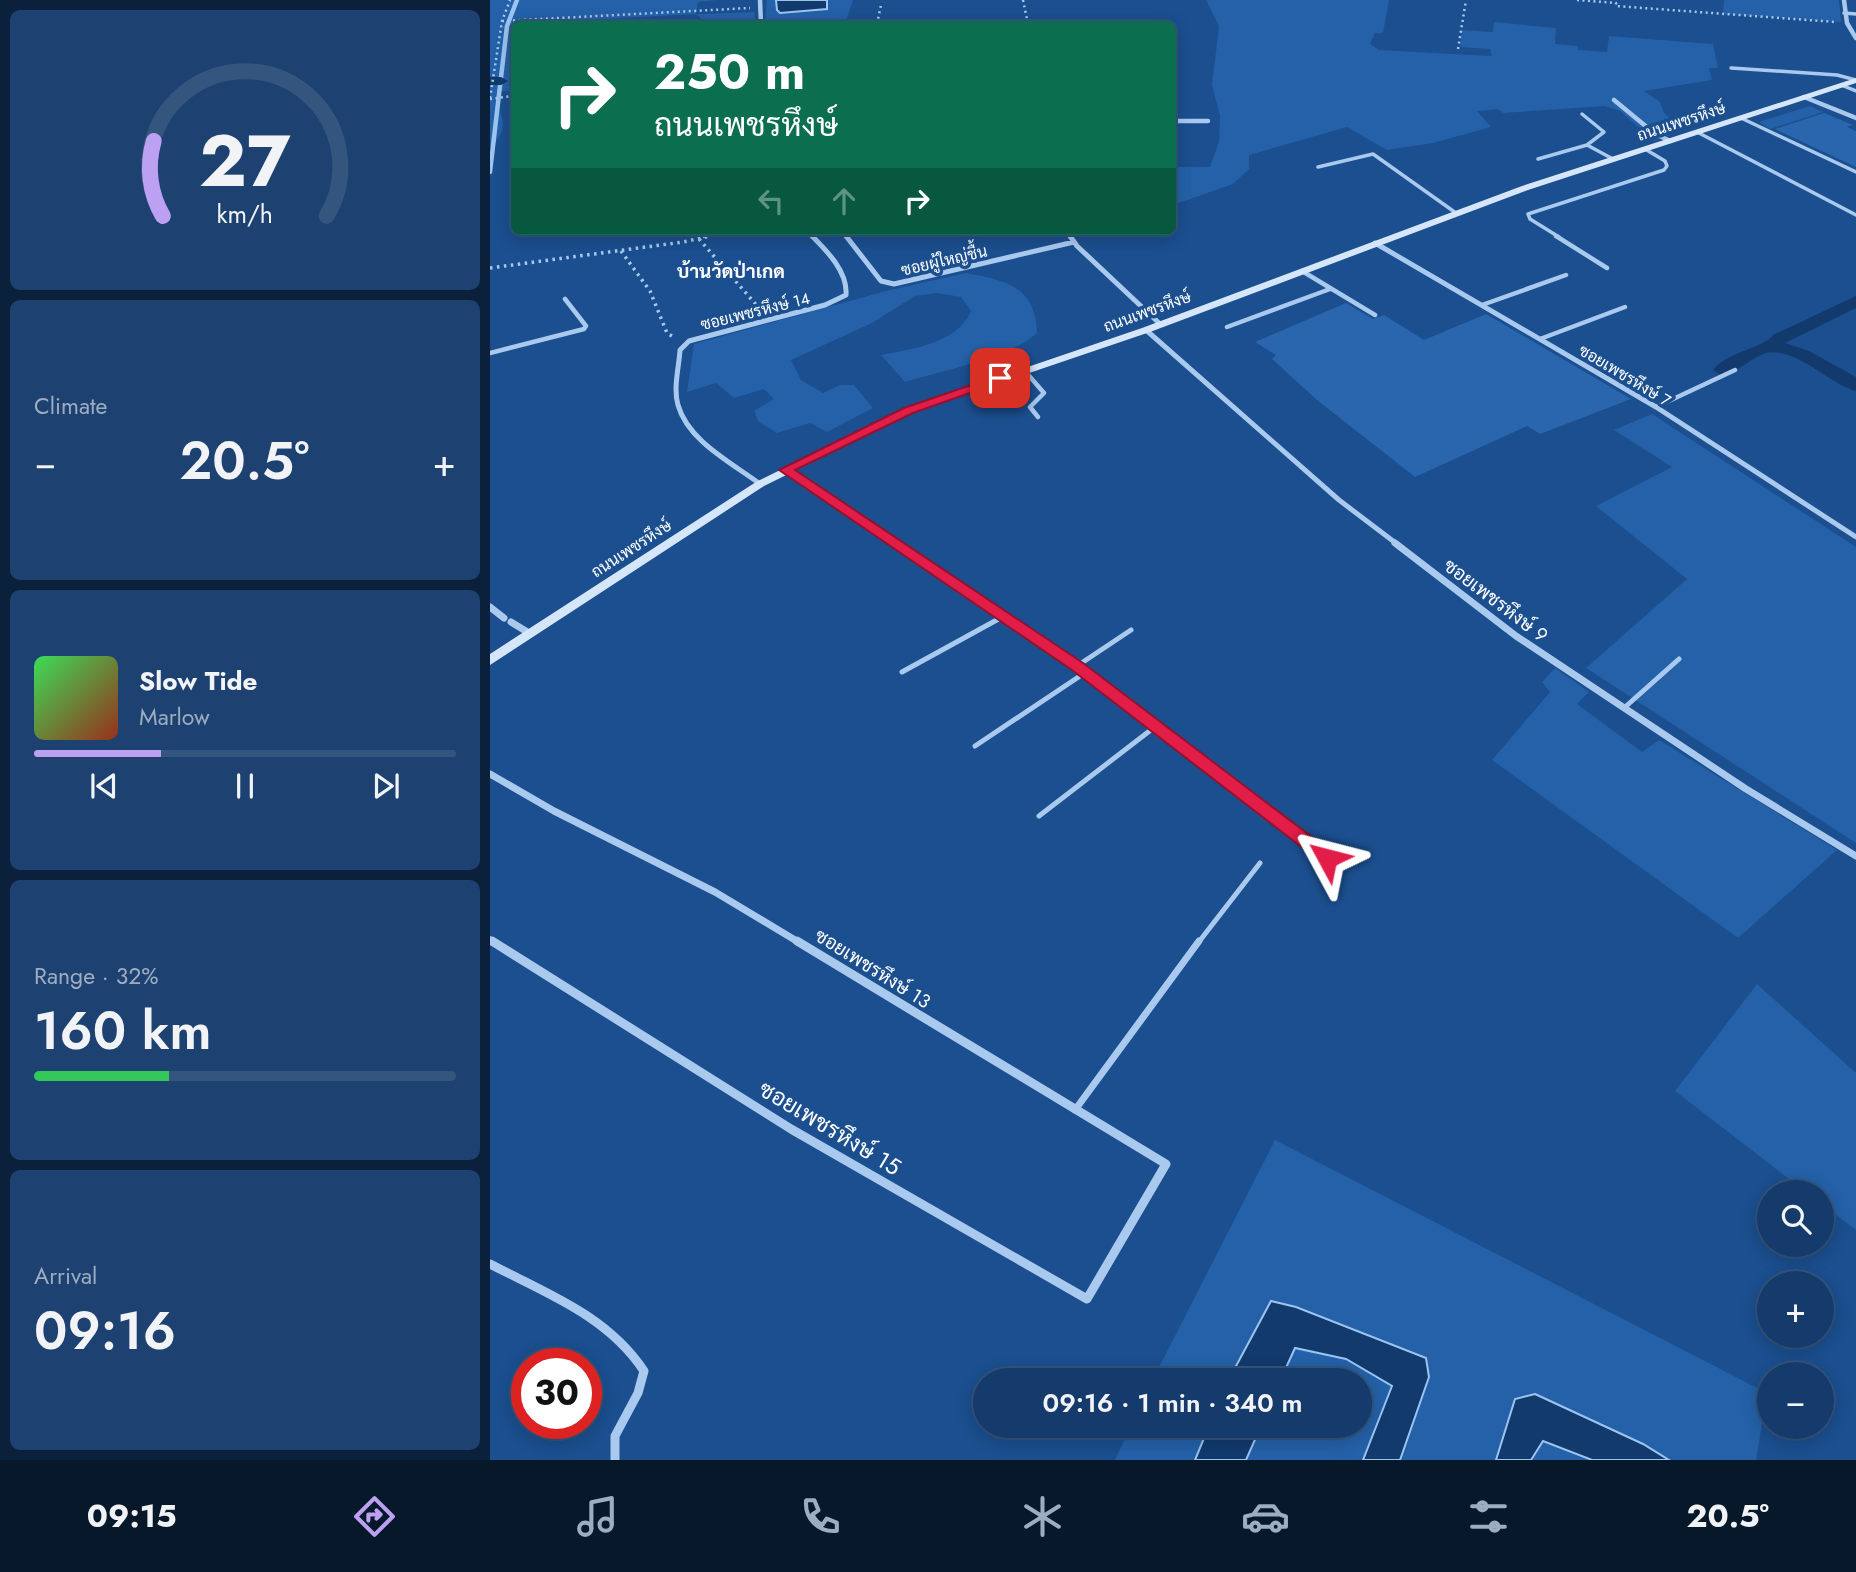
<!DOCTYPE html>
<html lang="en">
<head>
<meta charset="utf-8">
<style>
  :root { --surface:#143b6b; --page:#1d4271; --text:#f1f3f6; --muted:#9dadc1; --line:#33557e; --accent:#bca0f2 }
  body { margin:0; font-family:Jost,Sarabun,sans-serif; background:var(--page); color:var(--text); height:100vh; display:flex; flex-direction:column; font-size:26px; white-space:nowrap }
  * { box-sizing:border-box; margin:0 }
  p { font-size:23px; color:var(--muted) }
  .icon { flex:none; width:38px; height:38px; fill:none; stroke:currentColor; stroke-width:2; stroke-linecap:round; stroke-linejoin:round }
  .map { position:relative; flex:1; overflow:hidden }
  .sheet { display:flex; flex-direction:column; gap:10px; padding:10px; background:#0b203b; width:490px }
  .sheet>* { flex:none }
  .banner { position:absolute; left:21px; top:21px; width:665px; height:214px; border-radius:10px; box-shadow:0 4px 18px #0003,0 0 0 2px var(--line); background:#0b6e4f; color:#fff; overflow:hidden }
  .controls { position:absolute; left:1267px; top:1180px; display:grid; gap:14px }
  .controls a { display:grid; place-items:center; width:77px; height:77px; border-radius:50%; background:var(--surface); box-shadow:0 4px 18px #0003,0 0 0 2px var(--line); font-size:35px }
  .speed { position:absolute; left:21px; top:1348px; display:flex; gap:14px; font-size:35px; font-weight:700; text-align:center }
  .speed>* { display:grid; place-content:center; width:91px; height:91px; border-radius:50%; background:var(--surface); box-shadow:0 4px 18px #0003,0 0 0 2px var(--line); line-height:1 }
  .speed .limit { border:10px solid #d22; background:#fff; color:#111 }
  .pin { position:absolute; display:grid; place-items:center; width:60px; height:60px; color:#fff; margin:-30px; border-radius:14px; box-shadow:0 4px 10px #0006 }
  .me { position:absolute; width:77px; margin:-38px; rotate:308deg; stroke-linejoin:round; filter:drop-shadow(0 0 5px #0008) }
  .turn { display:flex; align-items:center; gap:24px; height:147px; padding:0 28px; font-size:32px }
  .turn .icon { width:91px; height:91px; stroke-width:2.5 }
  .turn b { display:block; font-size:49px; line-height:60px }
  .lanes { display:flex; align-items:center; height:66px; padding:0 28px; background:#0003; justify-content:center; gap:35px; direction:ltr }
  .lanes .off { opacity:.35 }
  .big { font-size:52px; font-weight:600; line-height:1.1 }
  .sheet .widget { flex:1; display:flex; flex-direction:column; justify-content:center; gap:10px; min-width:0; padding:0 24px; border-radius:10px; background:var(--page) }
  .sheet .dial { align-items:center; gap:0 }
  .dial svg { height:182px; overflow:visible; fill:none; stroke:var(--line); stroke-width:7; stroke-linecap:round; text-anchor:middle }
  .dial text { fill:var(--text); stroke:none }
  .song { display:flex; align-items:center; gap:21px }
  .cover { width:84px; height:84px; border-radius:10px; background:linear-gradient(135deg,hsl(130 70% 55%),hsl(10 70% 35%)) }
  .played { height:7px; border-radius:4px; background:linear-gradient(90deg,var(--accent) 30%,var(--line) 30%) }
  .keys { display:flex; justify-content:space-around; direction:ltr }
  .heat { display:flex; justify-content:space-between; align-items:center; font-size:38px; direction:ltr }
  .charge { height:10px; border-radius:5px; background:linear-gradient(90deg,#34c759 32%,var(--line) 0) }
  .trip { position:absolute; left:483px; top:1368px; width:399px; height:70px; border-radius:35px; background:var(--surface); box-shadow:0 4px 18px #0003,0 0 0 2px var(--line); font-weight:600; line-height:70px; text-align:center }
  .dock { display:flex; height:112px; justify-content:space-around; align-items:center; background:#08182b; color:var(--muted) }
  .dock .icon { width:49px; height:49px }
  .dock .current { color:var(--accent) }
  .dock b { font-size:32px; color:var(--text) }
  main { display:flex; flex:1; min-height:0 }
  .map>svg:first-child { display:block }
  .green { fill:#2461a8 }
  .water { fill:#123a6d; stroke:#9cc4f0; stroke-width:2 }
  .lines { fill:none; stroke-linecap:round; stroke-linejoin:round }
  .stream { stroke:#9cc4f0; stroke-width:4.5 }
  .canal { fill:#123a6d; fill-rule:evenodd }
  .building { fill:#2a66ad }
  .path-far1 { stroke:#a9c9ee; stroke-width:2.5; stroke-dasharray:2 3.5; stroke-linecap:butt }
  .path { stroke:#a9c9ee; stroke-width:3.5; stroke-dasharray:2.5 4.5; stroke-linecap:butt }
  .service-far3 { stroke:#a9c9ee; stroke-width:3.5 }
  .service-far2 { stroke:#a9c9ee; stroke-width:4.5 }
  .service-far1 { stroke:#a9c9ee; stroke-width:5 }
  .service { stroke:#a9c9ee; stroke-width:7 }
  .minor-far3 { stroke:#a9c9ee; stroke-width:4.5 }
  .minor-far2 { stroke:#a9c9ee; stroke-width:5 }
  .minor-far1 { stroke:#a9c9ee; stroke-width:7 }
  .minor { stroke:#a9c9ee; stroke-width:9 }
  .secondary { fill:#d6e6fa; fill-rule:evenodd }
  .route { fill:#e11d48; stroke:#92132f; stroke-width:2 }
  .labels { text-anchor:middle; stroke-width:7; stroke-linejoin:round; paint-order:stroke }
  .far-street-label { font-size:16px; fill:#fff; stroke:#1b4f8f }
  .far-quarter-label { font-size:19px; font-weight:bold; fill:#fff; stroke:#1b4f8f }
  .street-label { font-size:19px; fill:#fff; stroke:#1b4f8f }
  .near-street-label { font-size:23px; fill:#fff; stroke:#1b4f8f }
</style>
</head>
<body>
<main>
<section class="sheet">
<div class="widget dial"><svg viewBox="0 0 100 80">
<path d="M14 69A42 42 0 1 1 86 69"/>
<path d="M14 69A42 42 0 0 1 10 36" stroke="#bca0f2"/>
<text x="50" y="56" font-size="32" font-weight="700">27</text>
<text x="50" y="72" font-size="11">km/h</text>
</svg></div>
<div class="widget"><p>Climate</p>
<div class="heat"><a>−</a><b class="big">20.5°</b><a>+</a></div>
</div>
<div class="widget">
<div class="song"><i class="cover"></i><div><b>Slow Tide</b><p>Marlow</p></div></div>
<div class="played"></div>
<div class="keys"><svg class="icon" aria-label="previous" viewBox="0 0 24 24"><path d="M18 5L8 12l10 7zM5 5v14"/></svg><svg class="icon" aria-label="pause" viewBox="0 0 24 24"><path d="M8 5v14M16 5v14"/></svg><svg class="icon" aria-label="next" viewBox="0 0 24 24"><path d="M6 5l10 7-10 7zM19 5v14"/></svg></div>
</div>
<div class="widget"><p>Range · 32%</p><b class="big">160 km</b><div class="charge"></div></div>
<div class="widget"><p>Arrival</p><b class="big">09:16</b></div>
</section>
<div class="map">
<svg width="1366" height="1460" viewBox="0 0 1366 1460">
  <rect width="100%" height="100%" fill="#1b4f8f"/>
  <path class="green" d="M 0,0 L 227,0 L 208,2 L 206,14 L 265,12 L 264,24 L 217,24 L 206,14 L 24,24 L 24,90 L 7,92 C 7,117 24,125 0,147 Z
    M 277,0 L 286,0 L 287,9 L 337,9 L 337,0 L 363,0 L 355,24 L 275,24 Z
    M 716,0 L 899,0 L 893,33 L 885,33 L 880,44 L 889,50 L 1002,56 L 1000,49 L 970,47 L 972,30 L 1003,32 L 1004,22 L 1066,28 L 1065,44 L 1088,46 L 1088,50 L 1117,52 L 1119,36 L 1223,44 L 1228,68 L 1219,68 L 1222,80 L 1154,91 L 1170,102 L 1174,113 L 1193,130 L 1164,141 L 1130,111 L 1115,106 L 1013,113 L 1008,109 L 987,111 L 1001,127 L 943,143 L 897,150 L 857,127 L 759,155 L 759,169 L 743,184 L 683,205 L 682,167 L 720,167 L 729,142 L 730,116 L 722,85 L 729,26 Z
    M 1234,0 L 1349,0 L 1351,22 L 1233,14 Z
    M 1320,106 L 1333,112 L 1280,129 L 1269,122 Z
    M 476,273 C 515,280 546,286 547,333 C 524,356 448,372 415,382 L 391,355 C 422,349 468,343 481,311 L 471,297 L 447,293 L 425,296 L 382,323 L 301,360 L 311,380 L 333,393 L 350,385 L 364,385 L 383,408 L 337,432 L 320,423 L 287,433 L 268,421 L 264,411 L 284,399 L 274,389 L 244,398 L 226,383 L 197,392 L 204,344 L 396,291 Z
    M 1162,414 L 1366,547 L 1366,843 L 1096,668 L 1197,579 L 1106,506 L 1182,467 L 1124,430 Z
    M 1065,668 L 1099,692 L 1087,704 L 1152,752 L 1169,740 L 1347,850 L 1248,938 L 1002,760 L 1060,692 L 1052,682 Z
    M 1267,984 L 1366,1073 L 1366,1230 L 1332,1204 L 1332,1192 L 1316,1192 L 1185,1091 Z
    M 785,1140 L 1277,1393 L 1266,1460 L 625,1460 L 641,1426 L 870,1426 L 870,1381 L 662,1381 Z"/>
  <path class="water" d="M 286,0 L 337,0 L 337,9 L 290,13 L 287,10 Z
    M 781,1301 L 806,1307 L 936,1358 L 939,1377 L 910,1460 L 873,1460 L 902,1386 L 856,1359 L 805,1348 L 790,1381 L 738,1381 Z
    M 1045,1394 L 1153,1444 L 1179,1460 L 1102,1460 L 1053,1441 L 1041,1460 L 1006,1460 L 1025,1399 Z
    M 719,1426 L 771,1426 L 756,1460 L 705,1460 Z"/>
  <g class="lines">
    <path class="stream" d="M 0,172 L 17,26 L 27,0"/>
    <path class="canal" d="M 0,77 L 11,77 L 18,81 L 11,85 L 0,85 Z
      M 1366,296 L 1366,308 L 1295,343 L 1319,351 L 1366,377 L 1366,391 C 1339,384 1305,346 1276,353 C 1260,358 1248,372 1232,376 L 1223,370 C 1238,351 1272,349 1283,335 Z"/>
  </g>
  <path class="building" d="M 1334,113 L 1363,125 L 1357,127 L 1366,131 L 1366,167 L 1285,129 Z
    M 856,303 L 883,319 L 894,315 L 934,340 L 996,314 L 1141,399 L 1050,434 L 1037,426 L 925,477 L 827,400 L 782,359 L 786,355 L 765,342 Z"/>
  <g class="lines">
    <path class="path-far1" d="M 533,0 L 538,24
      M 1087,0 L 1126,3 L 1126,6 L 1345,22
      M 12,21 L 260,8
      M 387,24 L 391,5
      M 968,49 L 976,0
      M 0,98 L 12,21 L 20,0
      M 0,99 L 22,96
      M 213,237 L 240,231"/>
    <path class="path" d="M 209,239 L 269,308
      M 131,251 L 160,291 L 177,333 L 185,338
      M 0,268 L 193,242 L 220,236"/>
    <path class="service-far3" d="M 1354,13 L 1366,14
      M 1241,68 L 1347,75 L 1366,80
      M 1351,85 L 1366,91
      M 1092,114 L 1114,132 L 1097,145
      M 1251,118 L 1366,172
      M 1207,132 L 1366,215
      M 1048,159 L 1097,145 L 1123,159
      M 828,167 L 883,154 L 966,213
      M 1069,237 L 1040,219 L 1038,214 L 1174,170 L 1177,166 L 1175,161 L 1155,149"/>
    <path class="service-far2" d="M 1066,236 L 1117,268
      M 812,271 L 885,315
      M 992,305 L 1076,275
      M 737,327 L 840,289
      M 1050,339 L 1135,307
      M 0,353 L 94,329 L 96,326 L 75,299
      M 534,370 L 554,393 L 540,407 L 548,417
      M 1166,407 L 1245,370"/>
    <path class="service-far1" d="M 587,666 L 641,630
      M 412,672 L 514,616
      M 1134,708 L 1189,659
      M 485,746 L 596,672
      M 549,816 L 666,726
      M 708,943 L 770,863"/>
    <path class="service" d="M 585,1110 L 709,941"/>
    <path class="minor-far3" d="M 270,0 L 271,24
      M 1354,0 L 1357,23 L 1366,38
      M 1314,97 L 1366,118
      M 1124,100 L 1164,133 L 1180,141
      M 682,121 L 718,121
      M 317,231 L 324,237
      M 352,231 L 357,237
      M 577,231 L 581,237"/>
    <path class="minor-far2" d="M 356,236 L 391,281 L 404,284 L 584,242
      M 580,236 L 587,246 L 670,324
      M 885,243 L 1166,407 L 1366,537
      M 656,330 L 849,500 L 907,544
      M 296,470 L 407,544
      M 270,484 C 242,463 198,441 188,405 C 183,388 189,367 190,350 L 199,341 L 335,305 L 356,295 C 358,272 337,251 322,236"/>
    <path class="minor-far1" d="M 404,543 L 587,666 L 837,858
      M 905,543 L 1026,636 L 1256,789 L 1366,856
      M 0,607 L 14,618
      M 21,622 L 39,633
      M 0,774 L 64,811 L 225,892 L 310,943
      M 0,940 L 5,943"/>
    <path class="minor" d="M 2,941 L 301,1129 L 597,1299 L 676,1164 L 307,941
      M 0,1264 C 56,1293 118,1316 154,1371 L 148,1393 L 125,1436 L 125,1460"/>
    <path class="secondary" d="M 1366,78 L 1366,83 L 1038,190 L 660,332 L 422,413 L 274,486 L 0,665 L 0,654 L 266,482 L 414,409 L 652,328 L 1032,186 Z"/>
  </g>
  <path class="route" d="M 510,375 L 514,376 L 514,381 L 423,413 L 305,470 L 593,663 L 843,853 L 845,858 L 843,862 L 831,862 L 582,670 L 289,470 L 414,408 Z"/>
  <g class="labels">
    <g class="far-street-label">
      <text transform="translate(1191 121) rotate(-18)" y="6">ถนนเพชรหึงษ์</text>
      <text transform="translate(454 260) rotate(-13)" y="6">ซอยผู้ใหญ่ชื้น</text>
      <text transform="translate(265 311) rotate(-14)" y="6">ซอยเพชรหึงษ์ 14</text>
      <text transform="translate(657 311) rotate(-20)" y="6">ถนนเพชรหึงษ์</text>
      <text transform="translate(1135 375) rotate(31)" y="6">ซอยเพชรหึงษ์ 7</text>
      <text transform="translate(141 548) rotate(-33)" y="6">ถนนเพชรหึงษ์</text>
    </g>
    <g class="far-quarter-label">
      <text x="241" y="278">บ้านวัดป่าเกด</text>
    </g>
    <g class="street-label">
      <text transform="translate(1006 600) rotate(37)" y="7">ซอยเพชรหึงษ์ 9</text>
      <text transform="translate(383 968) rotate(32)" y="7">ซอยเพชรหึงษ์ 13</text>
    </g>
    <g class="near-street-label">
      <text transform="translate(340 1128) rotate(31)" y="8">ซอยเพชรหึงษ์ 15</text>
    </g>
  </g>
</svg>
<div class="controls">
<a><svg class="icon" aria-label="search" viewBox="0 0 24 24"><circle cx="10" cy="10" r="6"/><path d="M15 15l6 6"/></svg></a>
<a>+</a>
<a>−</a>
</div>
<div class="speed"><div class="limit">30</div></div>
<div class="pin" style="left:510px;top:378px;background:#d93025"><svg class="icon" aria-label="arrive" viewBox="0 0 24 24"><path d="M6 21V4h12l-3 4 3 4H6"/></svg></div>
<svg class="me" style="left:837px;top:858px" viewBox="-20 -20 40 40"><path d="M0-17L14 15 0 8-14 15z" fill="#e11d48" stroke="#fff" stroke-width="4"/></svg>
<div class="trip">09:16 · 1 min · 340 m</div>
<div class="banner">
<div class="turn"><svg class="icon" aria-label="right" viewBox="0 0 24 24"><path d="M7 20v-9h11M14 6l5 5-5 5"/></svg><div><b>250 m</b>ถนนเพชรหึงษ์</div></div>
<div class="lanes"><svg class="icon off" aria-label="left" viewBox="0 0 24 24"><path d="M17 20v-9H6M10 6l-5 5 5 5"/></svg><svg class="icon off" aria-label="ahead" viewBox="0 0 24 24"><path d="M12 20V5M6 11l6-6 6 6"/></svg><svg class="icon" aria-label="right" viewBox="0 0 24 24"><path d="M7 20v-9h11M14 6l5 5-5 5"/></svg></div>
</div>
</div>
</main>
<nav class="dock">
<b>09:15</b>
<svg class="icon current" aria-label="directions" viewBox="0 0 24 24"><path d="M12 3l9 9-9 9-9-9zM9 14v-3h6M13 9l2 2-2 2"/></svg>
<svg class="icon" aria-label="music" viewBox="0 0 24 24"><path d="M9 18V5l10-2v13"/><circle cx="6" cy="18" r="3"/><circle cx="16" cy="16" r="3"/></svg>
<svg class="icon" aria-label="phone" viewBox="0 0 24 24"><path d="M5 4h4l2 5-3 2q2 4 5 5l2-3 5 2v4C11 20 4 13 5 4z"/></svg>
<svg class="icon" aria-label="climate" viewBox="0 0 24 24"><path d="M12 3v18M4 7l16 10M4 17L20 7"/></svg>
<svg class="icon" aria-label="car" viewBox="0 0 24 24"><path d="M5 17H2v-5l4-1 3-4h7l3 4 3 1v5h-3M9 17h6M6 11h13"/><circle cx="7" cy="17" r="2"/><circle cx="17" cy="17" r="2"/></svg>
<svg class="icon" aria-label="filters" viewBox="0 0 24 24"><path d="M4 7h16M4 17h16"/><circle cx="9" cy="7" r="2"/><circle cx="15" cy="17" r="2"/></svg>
<b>20.5°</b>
</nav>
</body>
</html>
